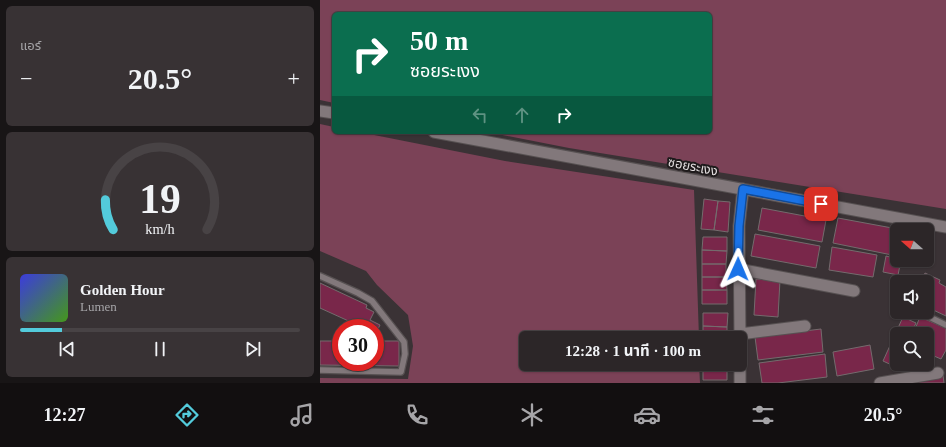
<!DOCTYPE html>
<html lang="th">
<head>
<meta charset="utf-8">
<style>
  :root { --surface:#2c2628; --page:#383234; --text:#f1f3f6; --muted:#a6a5a8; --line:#484345; --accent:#53cbdb }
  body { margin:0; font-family:"Times New Roman","Noto Sans Thai",serif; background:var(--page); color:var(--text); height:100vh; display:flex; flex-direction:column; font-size:15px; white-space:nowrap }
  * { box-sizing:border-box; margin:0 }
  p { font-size:13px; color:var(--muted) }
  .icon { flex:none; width:22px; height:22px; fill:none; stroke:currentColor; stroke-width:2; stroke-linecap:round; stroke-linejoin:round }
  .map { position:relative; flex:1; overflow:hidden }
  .panel { display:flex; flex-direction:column; gap:6px; padding:6px; background:#181516; width:320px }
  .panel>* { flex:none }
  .top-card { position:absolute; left:12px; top:12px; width:380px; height:122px; border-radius:6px; box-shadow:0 1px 3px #0004,0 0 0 1px var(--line); background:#0b6e4f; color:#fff; overflow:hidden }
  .needle { width:26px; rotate:291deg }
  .controls { position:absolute; left:570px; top:223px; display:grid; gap:8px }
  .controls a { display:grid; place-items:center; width:44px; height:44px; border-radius:6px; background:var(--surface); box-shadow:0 1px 3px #0004,0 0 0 1px var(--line); font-size:20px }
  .speed { position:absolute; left:12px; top:319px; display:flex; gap:8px; font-size:20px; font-weight:700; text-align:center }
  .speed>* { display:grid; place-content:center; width:52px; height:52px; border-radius:50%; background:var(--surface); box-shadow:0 1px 3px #0004,0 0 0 1px var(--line); line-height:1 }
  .speed .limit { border:6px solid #d22; background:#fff; color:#111 }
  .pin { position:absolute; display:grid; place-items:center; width:34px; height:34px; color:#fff; margin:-17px; border-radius:8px; box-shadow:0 2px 6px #0006 }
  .me { position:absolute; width:44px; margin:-22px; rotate:1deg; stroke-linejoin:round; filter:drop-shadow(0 0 3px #0008) }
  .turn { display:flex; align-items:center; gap:14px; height:84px; padding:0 12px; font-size:18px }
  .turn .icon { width:52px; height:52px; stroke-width:2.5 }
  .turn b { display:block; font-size:28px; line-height:34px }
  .lanes { display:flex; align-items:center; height:38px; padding:0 12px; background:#0003; justify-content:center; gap:20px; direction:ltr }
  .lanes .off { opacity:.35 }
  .big { font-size:30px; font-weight:700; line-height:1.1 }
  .panel .card { flex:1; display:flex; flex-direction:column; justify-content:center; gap:6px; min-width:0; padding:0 14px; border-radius:6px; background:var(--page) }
  .panel .dial { align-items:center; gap:0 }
  .dial svg { height:104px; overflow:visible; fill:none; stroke:var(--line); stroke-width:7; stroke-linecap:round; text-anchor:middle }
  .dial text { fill:var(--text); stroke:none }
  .song { display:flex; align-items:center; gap:12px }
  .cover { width:48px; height:48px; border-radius:6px; background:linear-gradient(135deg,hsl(240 70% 55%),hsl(100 70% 35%)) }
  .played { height:4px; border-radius:2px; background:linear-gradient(90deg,var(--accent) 15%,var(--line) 15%) }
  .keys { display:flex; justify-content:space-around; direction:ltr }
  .heat { display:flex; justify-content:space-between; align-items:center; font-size:22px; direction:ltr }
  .trip { position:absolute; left:199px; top:331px; width:228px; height:40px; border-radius:6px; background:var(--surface); box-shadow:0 1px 3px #0004,0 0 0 1px var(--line); font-weight:700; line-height:40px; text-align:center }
  .dock { display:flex; height:64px; justify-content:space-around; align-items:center; background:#120f10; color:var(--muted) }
  .dock .icon { width:28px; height:28px }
  .dock .selected { color:var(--accent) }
  .dock b { font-size:18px; color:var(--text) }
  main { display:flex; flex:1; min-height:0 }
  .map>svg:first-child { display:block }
  .green { fill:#7b4257 }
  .building { fill:#79274a; stroke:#746b6d }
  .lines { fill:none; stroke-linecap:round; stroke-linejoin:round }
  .lane-casing { stroke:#575152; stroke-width:8 }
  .street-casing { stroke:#575152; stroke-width:13 }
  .lane { stroke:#82787b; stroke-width:5.5 }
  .street { stroke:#82787b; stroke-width:11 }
  .route-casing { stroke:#114b97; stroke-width:10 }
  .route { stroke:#1a73e8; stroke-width:7 }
  .labels { text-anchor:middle; stroke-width:4; stroke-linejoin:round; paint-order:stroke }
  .street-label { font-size:13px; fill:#e2ddde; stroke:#1f1b1c }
</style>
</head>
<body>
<main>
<section class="panel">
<div class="card"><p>แอร์</p>
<div class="heat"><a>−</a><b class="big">20.5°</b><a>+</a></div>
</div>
<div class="card dial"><svg viewBox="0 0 100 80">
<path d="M14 69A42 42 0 1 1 86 69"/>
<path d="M14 69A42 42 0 0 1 8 46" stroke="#53cbdb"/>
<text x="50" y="56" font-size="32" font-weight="700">19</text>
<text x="50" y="72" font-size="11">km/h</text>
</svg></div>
<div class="card">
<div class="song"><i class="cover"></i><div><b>Golden Hour</b><p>Lumen</p></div></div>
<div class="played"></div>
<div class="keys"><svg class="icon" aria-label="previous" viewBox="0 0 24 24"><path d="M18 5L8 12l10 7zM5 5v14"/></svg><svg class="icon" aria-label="pause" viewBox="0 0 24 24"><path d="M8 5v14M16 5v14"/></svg><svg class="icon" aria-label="next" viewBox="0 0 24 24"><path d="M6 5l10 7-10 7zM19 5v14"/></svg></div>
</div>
</section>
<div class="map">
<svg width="626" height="383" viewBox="0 0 626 383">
  <rect width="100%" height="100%" fill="#3a3235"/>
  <path class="green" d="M 0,0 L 626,0 L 626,209 L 249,148 L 167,132 L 390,132 L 390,14 L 14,14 L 14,103 L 0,100 Z
    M 0,124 L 14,127 L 14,132 L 39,132 L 185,161 L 374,190 L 379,338 L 206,338 L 206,364 L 379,364 L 380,383 L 0,383 L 0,378 L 88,379 L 93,346 L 88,315 L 57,285 L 46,271 L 0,251 Z"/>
  <path class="building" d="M 384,199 L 398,201 L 394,230 L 381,229 Z
    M 398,201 L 410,202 L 408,232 L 394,230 Z
    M 442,208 L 506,220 L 502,242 L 438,230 Z
    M 518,218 L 583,230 L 577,230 L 577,256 L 513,243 Z
    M 435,234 L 500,246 L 496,268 L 431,256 Z
    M 383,237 L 407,237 L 407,251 L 382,250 Z
    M 512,247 L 557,255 L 553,277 L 509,270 Z
    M 382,250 L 407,251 L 406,264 L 382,264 Z
    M 566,256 L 581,260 L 578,275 L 563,272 Z
    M 382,264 L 406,264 L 406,277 L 382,277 Z
    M 605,273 L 620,280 L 619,283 L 626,287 L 626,316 L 607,307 L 607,282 L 601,282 Z
    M 382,277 L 406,277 L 407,290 L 382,290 Z
    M 436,279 L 460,280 L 458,317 L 434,315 Z
    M 0,283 L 47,305 L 46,308 L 54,312 L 50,320 L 60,325 L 56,333 L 55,328 L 44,328 L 0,308 Z
    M 382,290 L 407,290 L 407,304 L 382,304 Z
    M 383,313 L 408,313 L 407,327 L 383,326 Z
    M 583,317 L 596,323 L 591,334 L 577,334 L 577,364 L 590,364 L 587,372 L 563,361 Z
    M 600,317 L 626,328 L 626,350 L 621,359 L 607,353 L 607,334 L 593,334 Z
    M 383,326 L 407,327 L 407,338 L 383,338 Z
    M 501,329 L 503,352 L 438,360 L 435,337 Z
    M 0,341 L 21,341 L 21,362 L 55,362 L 55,341 L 79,341 L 79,366 L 0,365 Z
    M 550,345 L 554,369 L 517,376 L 513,352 Z
    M 505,354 L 507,377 L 458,383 L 442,383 L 439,363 Z
    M 383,364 L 407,364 L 407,366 L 383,366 Z
    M 383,366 L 407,366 L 407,380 L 383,380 Z
    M 623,375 L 624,383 L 586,383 L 586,382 Z"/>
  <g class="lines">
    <defs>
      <path id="lane" d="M 0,276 L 38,293 L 52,301 L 84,342 L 85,354 L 81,372 L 0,370
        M 599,312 L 626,325"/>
      <path id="street" d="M 0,111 L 14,113
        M 114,132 L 626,227
        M 418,269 L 534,291
        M 420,334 L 485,326
        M 420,338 L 419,226 L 423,189
        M 420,364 L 420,383
        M 560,383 L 618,373"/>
    </defs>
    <use href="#lane" class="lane-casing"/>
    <use href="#street" class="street-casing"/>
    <use href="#lane" class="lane"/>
    <use href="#street" class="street"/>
  </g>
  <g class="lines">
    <defs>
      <path id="route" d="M 418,269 L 419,226 L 423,189 L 501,204"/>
    </defs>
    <use href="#route" class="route-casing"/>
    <use href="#route" class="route"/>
  </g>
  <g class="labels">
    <g class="street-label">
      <text transform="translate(373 166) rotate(11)" y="5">ซอยระเงง</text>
    </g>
  </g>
</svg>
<div class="controls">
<a><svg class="needle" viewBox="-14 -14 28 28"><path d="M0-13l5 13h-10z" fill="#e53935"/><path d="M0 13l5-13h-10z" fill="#a6a5a8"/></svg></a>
<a><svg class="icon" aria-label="sound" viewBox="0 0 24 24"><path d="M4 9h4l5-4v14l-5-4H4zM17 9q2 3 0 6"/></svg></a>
<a><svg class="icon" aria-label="search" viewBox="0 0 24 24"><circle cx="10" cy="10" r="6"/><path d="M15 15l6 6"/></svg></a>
</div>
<div class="speed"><div class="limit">30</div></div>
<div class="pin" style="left:501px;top:204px;background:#d93025"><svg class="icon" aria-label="arrive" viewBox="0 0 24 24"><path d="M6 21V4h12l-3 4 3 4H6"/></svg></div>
<svg class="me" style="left:418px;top:269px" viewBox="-20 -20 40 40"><path d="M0-17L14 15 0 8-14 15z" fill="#1a73e8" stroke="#fff" stroke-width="4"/></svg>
<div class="trip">12:28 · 1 นาที · 100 m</div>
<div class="top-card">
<div class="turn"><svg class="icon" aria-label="right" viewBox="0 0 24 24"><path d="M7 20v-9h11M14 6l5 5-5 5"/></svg><div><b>50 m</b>ซอยระเงง</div></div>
<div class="lanes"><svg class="icon off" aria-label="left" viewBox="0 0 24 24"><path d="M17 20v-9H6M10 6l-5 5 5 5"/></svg><svg class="icon off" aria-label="ahead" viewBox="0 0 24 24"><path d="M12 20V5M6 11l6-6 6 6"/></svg><svg class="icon" aria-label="right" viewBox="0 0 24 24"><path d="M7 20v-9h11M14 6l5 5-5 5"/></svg></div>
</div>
</div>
</main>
<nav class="dock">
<b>12:27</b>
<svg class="icon selected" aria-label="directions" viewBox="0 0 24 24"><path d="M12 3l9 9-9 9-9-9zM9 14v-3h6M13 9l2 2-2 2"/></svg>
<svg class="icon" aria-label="music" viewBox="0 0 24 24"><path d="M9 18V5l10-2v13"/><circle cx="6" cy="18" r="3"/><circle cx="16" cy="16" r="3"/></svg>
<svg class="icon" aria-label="phone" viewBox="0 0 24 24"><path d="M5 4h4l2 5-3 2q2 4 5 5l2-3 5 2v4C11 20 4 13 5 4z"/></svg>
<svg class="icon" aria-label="climate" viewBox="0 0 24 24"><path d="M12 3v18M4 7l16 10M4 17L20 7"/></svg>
<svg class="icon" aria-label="car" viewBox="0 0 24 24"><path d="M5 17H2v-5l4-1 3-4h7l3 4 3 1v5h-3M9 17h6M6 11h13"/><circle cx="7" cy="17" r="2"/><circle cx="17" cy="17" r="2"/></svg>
<svg class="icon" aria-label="filters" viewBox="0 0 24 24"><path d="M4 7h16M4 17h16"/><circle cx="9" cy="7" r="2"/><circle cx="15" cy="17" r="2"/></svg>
<b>20.5°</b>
</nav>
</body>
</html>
